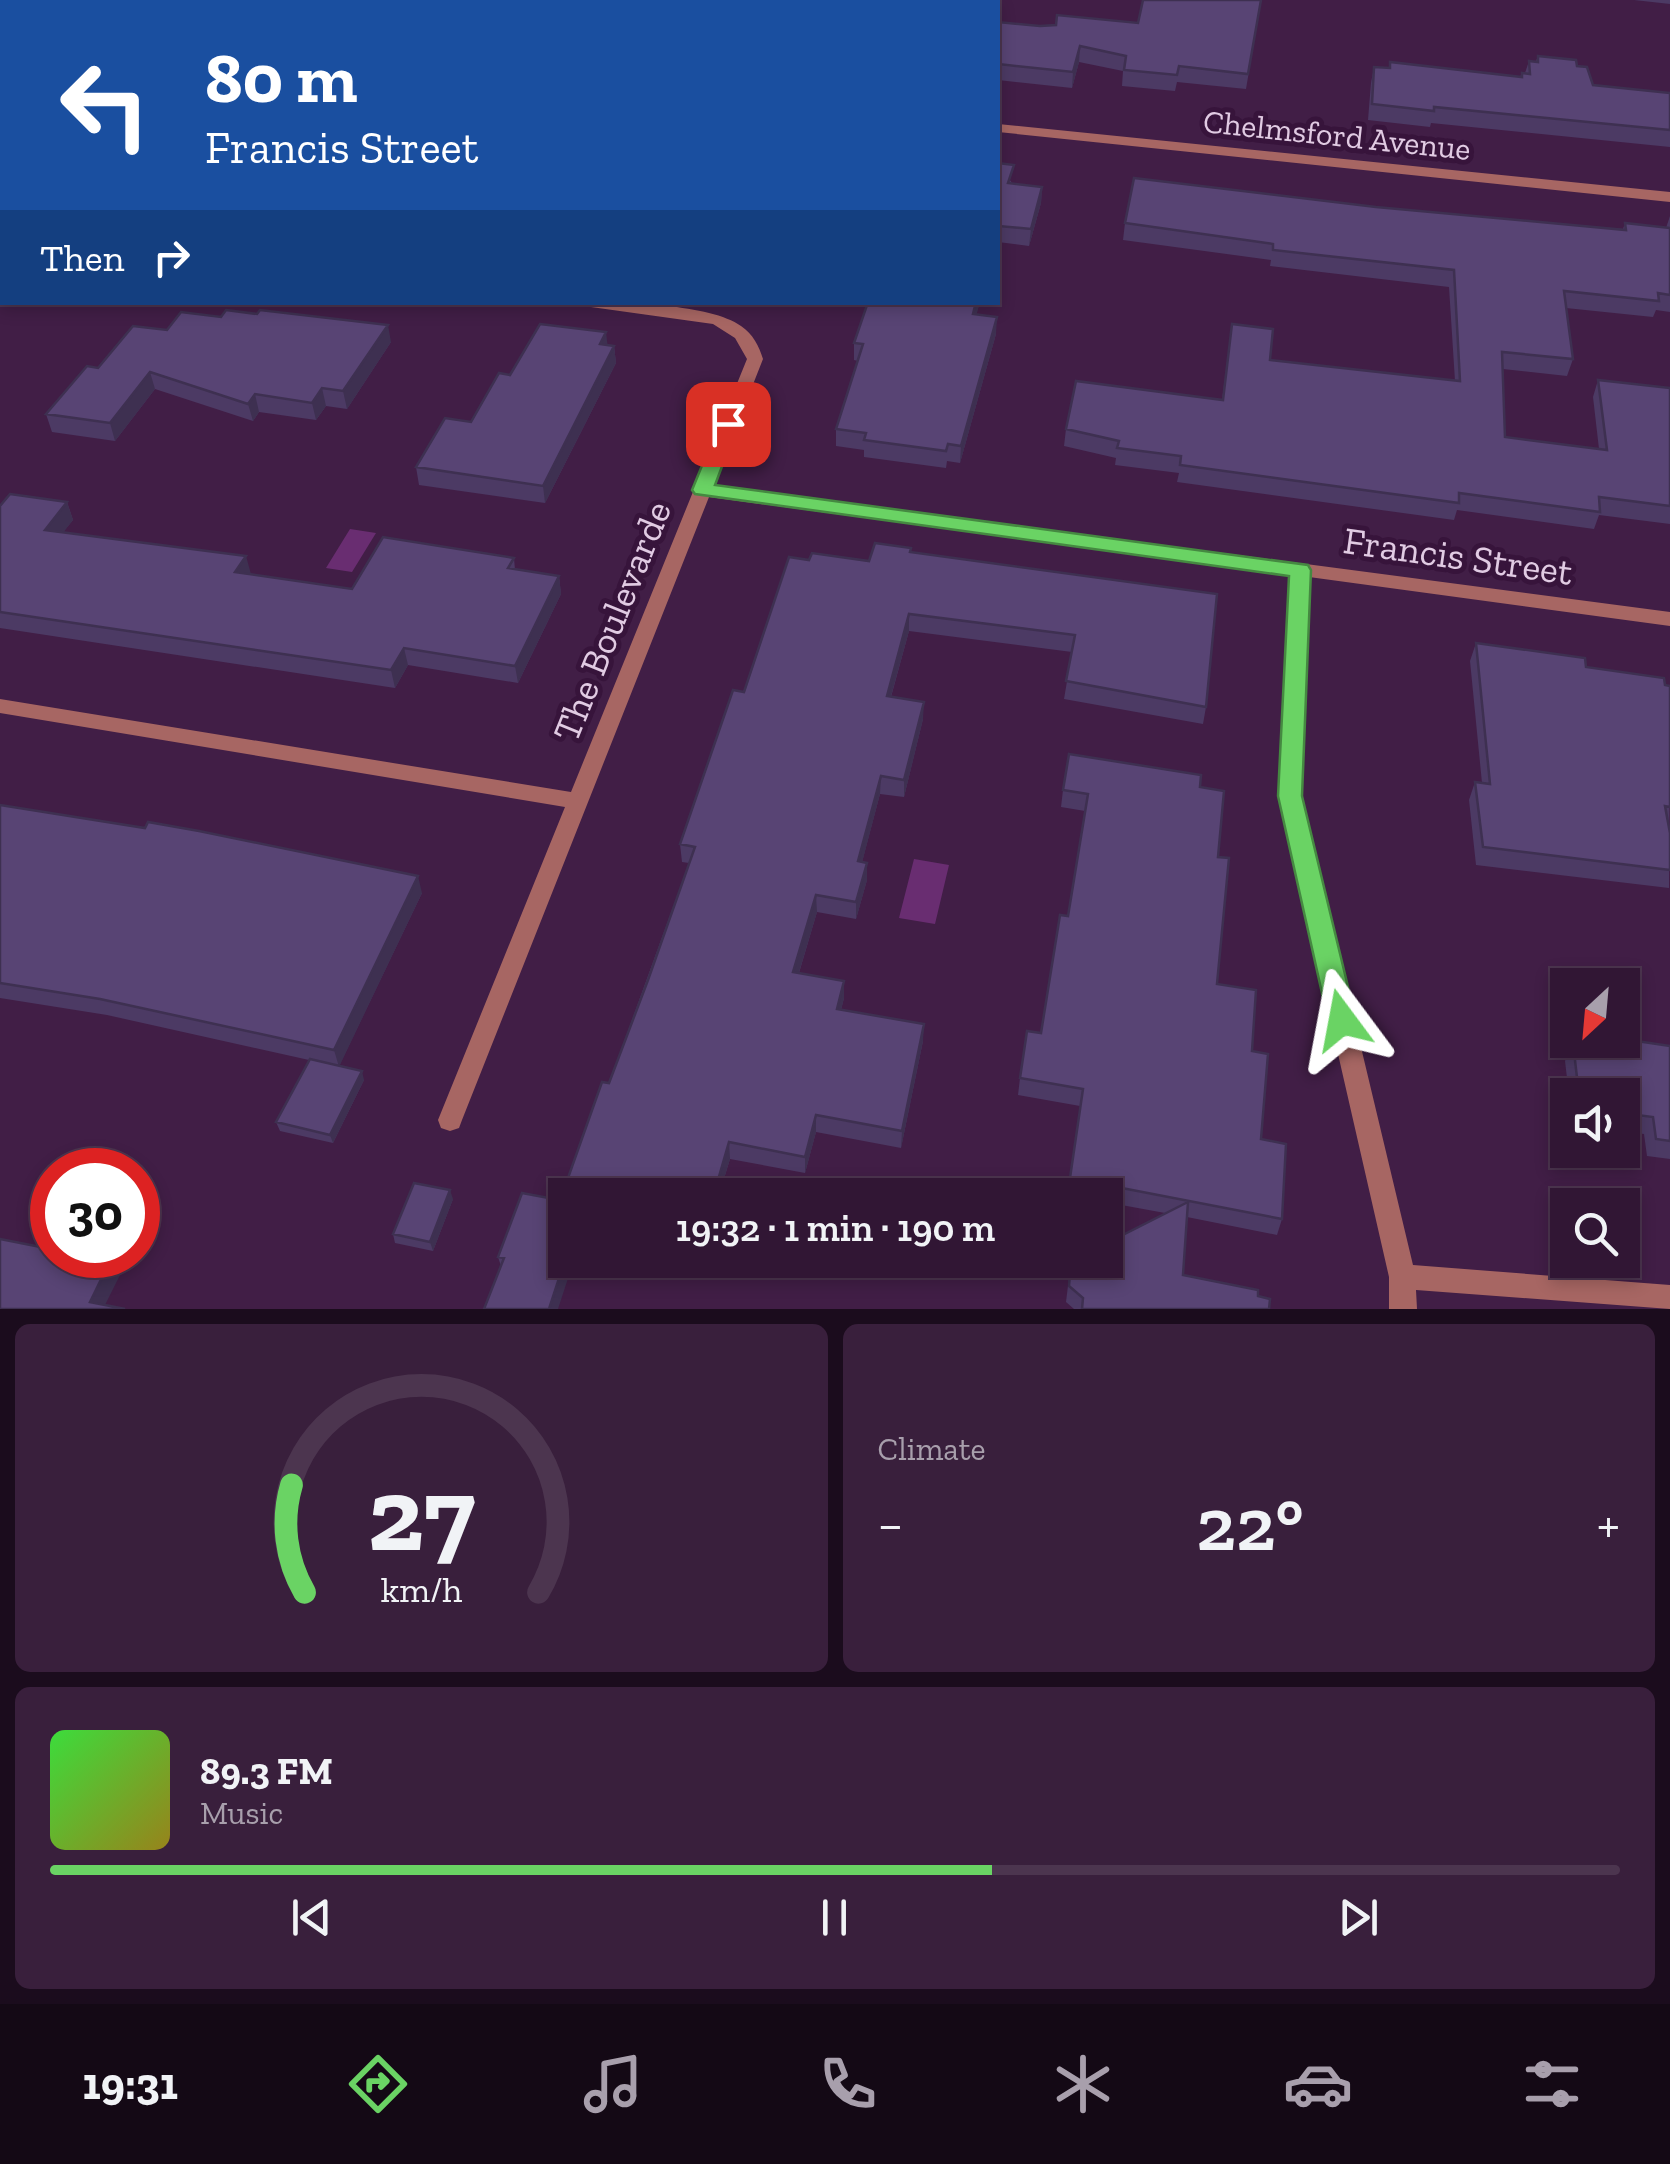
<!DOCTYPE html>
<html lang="en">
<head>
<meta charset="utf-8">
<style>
  :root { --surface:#311634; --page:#391f3c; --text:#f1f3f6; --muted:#a89fac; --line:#4c354f; --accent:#6ad364 }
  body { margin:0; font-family:"Zilla Slab",serif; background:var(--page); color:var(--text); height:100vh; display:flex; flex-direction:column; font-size:38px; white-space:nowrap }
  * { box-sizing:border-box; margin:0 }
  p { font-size:32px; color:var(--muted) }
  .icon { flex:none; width:55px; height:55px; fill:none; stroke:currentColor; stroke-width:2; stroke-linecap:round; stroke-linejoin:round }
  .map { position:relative; height:1309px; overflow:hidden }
  .drawer { display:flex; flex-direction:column; gap:15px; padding:15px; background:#1b0c1d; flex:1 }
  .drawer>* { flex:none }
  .top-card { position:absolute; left:0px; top:0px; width:1000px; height:305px; box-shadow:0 5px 15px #0003,0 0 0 2px var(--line); background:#1a4fa0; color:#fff; overflow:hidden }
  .needle { width:65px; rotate:206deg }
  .buttons { position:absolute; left:1550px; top:968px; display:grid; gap:20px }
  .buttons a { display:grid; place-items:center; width:90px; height:90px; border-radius:0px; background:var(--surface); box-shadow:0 5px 15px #0003,0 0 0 2px var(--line); font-size:50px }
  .speed { position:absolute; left:30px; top:1148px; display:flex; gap:20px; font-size:50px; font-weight:700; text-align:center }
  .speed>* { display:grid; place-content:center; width:130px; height:130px; border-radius:50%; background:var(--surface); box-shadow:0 5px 15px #0003,0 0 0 2px var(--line); line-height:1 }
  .speed .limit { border:15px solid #d22; background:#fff; color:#111 }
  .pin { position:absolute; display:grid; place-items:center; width:85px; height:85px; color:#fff; margin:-42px; border-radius:20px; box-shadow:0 5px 15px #0006 }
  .me { position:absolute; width:110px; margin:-55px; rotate:347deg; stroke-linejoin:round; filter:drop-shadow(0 0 8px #0008) }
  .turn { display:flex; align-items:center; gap:35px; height:210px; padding:0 40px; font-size:45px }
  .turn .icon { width:130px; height:130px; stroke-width:2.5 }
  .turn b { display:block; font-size:70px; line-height:85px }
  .then { display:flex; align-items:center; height:95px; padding:0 40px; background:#0003; gap:20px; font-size:38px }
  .big { font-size:75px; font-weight:600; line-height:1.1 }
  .drawer .tile { flex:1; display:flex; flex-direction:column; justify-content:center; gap:15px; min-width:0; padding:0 35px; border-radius:15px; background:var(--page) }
  .drawer .dial { align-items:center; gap:0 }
  .dial svg { height:260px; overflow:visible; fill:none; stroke:var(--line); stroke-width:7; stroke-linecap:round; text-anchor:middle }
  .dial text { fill:var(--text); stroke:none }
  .song { display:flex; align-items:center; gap:30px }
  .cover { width:120px; height:120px; border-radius:15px; background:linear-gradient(135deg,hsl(120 70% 55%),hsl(50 70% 35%)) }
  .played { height:10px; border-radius:5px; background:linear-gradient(90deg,var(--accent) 60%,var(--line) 60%) }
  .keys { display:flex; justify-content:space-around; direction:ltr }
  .heat { display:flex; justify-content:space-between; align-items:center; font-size:55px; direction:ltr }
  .drawer .tiles { flex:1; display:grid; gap:15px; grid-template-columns:1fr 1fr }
  .tile:last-child { grid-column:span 2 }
  .trip { position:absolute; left:548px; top:1178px; width:575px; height:100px; border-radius:0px; background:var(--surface); box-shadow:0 5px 15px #0003,0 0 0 2px var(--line); font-weight:600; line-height:100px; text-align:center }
  .tab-bar { display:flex; height:160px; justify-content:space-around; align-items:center; background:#140915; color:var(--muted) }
  .tab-bar .icon { width:70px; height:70px }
  .tab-bar .on { color:var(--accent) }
  .tab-bar b { font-size:45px; color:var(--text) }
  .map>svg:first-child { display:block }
  .water { fill:#692d71 }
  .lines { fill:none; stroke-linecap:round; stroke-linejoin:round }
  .street { fill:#a76663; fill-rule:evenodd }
  .wall { fill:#4c3a64 }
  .shaded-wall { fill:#3e3051 }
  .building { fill:#584474; stroke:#3e3051; stroke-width:2.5 }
  .route { fill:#6ad364; stroke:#458941; stroke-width:2.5 }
  .labels { text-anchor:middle; stroke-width:10; stroke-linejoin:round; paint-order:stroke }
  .far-street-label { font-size:32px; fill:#e1cbe3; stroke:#37143b }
  .street-label { font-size:38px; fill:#e1cbe3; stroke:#37143b }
</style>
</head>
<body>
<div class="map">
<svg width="1670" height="1309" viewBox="0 0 1670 1309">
  <rect width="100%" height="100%" fill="#411e46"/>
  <path class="water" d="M 350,529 L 376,533 L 352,572 L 326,568 Z
    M 914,859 L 949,865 L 935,924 L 899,918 Z"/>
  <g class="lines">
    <path class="street" d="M 0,22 L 2,23 L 2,31 L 0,30 Z
      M 998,124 L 1670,192 L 1670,202 L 998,132 Z
      M 0,226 L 2,226 L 2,236 L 0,236 Z
      M 583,302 C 622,302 711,304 741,326 C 753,334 759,346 763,359 L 713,486 L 1670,612 L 1670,626 L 1309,577 L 1301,796 L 1413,1265 L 1670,1285 L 1670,1309 L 1416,1290 L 1417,1309 L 1389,1309 L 1389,1277 L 1279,796 L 1290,575 L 709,497 L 462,1120 L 459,1128 L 450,1131 L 441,1128 L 438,1120 L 565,807 L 0,713 L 0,699 L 571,792 L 747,359 L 735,338 L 713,324 L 591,307 Z"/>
  </g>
  <path class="wall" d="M 113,0 L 886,0 L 886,2 L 242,2 Z
    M 1261,0 L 1246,89 L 1177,82 L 1175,91 L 1122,86 L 1123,71 L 1079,62 L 1072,88 L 998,80 L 998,22 L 1040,26 L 1138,23 Z
    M 1634,0 L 1670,0 L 1670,4 Z
    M 1538,56 L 1577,66 L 1593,85 L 1670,93 L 1670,147 L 1431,123 L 1430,127 L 1368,120 L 1371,83 L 1374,67 L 1389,68 L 1390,62 L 1520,77 L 1522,73 L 1525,73 L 1529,61 L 1536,61 Z
    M 2,107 L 2,194 L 0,194 L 0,109 Z
    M 998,163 L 1012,183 L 1042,187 L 1041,203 L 1029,246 L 998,242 Z
    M 1376,207 L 1623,229 L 1625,223 L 1666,228 L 1670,216 L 1670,312 L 1656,310 L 1653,317 L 1566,308 L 1573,359 L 1567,376 L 1503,369 L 1505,437 L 1599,449 L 1593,397 L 1598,380 L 1670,388 L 1670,524 L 1599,515 L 1594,529 L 1457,510 L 1454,520 L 1177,482 L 1179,473 L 1115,465 L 1116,458 L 1064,446 L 1066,429 L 1222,400 L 1232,324 L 1270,360 L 1455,381 L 1449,287 L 1270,266 L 1271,260 L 1123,240 L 1125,223 Z
    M 868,302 L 980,302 L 976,314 L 996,334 L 960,463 L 947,461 L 946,468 L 864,457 L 864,450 L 836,446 L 836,429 L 858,361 L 854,360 L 854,343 Z
    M 167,330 L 391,342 L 347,409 L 326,406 L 316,420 L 259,412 L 253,421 L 155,389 L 115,441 L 52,432 L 46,414 L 98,368 Z
    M 607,345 L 614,346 L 616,363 L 545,503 L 419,485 L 416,467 L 471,422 L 510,375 Z
    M 67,502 L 73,520 L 63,532 L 251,574 L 352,589 L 514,558 L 515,570 L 559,576 L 561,594 L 518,683 L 408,665 L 395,688 L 0,628 L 0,506 Z
    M 911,552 L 1217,594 L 1206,707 L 1203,724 L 1064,699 L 1072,652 L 909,631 L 891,697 L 923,719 L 904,797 L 880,794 L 862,862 L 867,880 L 856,919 L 817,912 L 799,973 L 844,981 L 844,998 L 841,1010 L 923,1041 L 901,1148 L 816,1132 L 805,1173 L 730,1159 L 719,1195 L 565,1195 L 565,1260 L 501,1266 L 498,1257 L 565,1201 L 563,1192 L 609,1083 L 689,863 L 682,862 L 680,844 L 744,692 L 809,560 L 869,561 Z
    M 1476,643 L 1670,686 L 1669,888 L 1476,865 L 1469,800 L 1475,782 L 1482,783 L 1470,661 Z
    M 1200,787 L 1218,857 L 1217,984 L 1252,1051 L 1261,1139 L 1282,1219 L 1277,1235 L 1187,1217 L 1183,1275 L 1258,1296 L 1269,1309 L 1074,1309 L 1066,1302 L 1071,1261 L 1165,1213 L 1105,1202 L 1105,1195 L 1068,1194 L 1080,1106 L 1018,1095 L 1020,1078 L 1041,1033 L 1068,916 L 1085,811 L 1061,807 L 1063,790 Z
    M 0,805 L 422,893 L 339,1066 L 364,1080 L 333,1143 L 280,1131 L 276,1122 L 309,1060 L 107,1015 L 0,998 Z
    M 1630,1040 L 1670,1046 L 1670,1159 L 1647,1156 L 1644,1134 L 1622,1131 L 1622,1095 L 1569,1095 L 1565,1061 L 1573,1043 L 1625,1050 Z
    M 453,1199 L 433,1251 L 395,1243 L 393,1234 Z"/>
  <path class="shaded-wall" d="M 211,0 L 229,0 L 229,1 L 209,2 Z
    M 1080,46 L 1079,62 L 1072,88 L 1073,72 Z
    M 1042,187 L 1041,203 L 1029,246 L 1031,229 Z
    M 976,302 L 980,302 L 972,331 L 973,314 Z
    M 997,317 L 996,334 L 960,463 L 961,446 Z
    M 388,325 L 391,342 L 347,409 L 343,391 Z
    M 606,332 L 608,349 L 600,344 Z
    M 614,346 L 616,363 L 545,503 L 543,486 Z
    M 150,372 L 155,389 L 115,441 L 110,423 Z
    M 322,388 L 326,406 L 316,420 L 312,403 Z
    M 255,394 L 259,412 L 253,421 L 248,404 Z
    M 67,502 L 73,520 L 52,547 L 45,530 Z
    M 246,556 L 251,574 L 235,572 Z
    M 559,576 L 561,594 L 518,683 L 515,666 Z
    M 909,614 L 909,631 L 886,714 L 887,696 Z
    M 404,648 L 408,665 L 395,688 L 391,670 Z
    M 924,702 L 923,719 L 904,797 L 904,780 Z
    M 881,776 L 880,794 L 858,878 L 858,861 Z
    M 867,863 L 867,880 L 856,919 L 856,902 Z
    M 418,876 L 422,893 L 339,1067 L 334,1050 Z
    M 816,895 L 817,912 L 794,989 L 793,972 Z
    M 844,981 L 844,998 L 837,1026 L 837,1009 Z
    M 924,1024 L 923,1041 L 901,1148 L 902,1131 Z
    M 362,1071 L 364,1080 L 333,1143 L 330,1135 Z
    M 816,1115 L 816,1132 L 805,1173 L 805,1157 Z
    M 729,1142 L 730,1159 L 719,1195 L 716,1195 L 716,1187 Z
    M 450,1190 L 453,1199 L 433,1251 L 430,1242 Z
    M 113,1255 L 130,1255 L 103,1309 L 90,1302 Z
    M 565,1260 L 574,1260 L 558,1309 L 549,1309 Z"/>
  <path class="building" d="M 113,0 L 211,0 L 209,2 L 111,2 Z
    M 367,0 L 886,0 L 885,2 L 392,2 Z
    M 1143,0 L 1261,0 L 1248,74 L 1179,66 L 1177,75 L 1124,70 L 1126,56 L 1080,46 L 1073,72 L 998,64 L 998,22 L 1040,26 L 1056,25 L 1057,15 L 1138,23 Z
    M 1538,56 L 1576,60 L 1577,66 L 1587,67 L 1593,85 L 1670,93 L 1670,130 L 1434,107 L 1434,111 L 1372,104 L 1374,67 L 1390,68 L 1390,62 L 1522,77 L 1522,73 L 1530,74 L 1529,61 L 1538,62 Z
    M 2,107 L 2,178 L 0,178 L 0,109 Z
    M 998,163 L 1014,165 L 1008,183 L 1042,187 L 1031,229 L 999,226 L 998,230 Z
    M 1134,178 L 1376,207 L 1626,230 L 1625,223 L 1670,228 L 1670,295 L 1658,293 L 1659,301 L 1564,291 L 1573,359 L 1502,352 L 1505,437 L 1607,450 L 1598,380 L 1670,388 L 1670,506 L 1599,497 L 1600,512 L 1459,493 L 1459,503 L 1180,465 L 1181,456 L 1117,448 L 1119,441 L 1066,429 L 1076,381 L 1223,400 L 1232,324 L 1273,329 L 1270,360 L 1460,381 L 1454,270 L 1273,250 L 1273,244 L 1125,223 Z
    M 868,302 L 976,302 L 973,314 L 997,317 L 961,446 L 948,444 L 946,451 L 864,440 L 866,433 L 836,429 L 863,344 L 854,343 Z
    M 226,310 L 257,314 L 260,310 L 388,325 L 343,391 L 322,388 L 312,403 L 255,394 L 248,404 L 150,372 L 110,423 L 46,414 L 87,366 L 98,368 L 133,326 L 167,330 L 181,312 L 221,317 Z
    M 540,324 L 606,332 L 600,344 L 614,346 L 543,486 L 416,467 L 445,418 L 471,422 L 499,373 L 510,375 Z
    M 10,494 L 67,502 L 45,530 L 246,556 L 235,572 L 352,589 L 383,537 L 514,558 L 508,568 L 559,576 L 515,666 L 404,648 L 391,670 L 0,612 L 0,506 Z
    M 875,543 L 911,548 L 910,552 L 1217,594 L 1206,707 L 1066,681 L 1075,635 L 909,614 L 887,696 L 924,702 L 904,780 L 881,776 L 858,861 L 867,863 L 856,902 L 816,895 L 793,972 L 844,981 L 837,1009 L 924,1024 L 902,1131 L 816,1115 L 805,1157 L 729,1142 L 716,1187 L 705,1185 L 702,1195 L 577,1195 L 563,1192 L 602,1082 L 609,1083 L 648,980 L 695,847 L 680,844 L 733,690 L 744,692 L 789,557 L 809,560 L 812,553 L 869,561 Z
    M 1476,643 L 1585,658 L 1586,667 L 1664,678 L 1665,685 L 1670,686 L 1670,807 L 1665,806 L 1670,833 L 1670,870 L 1483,847 L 1475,782 L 1490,784 Z
    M 1069,754 L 1201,775 L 1200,787 L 1224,791 L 1218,857 L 1229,858 L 1217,984 L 1256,990 L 1252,1051 L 1268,1054 L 1261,1139 L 1286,1144 L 1282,1219 L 1070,1178 L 1083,1089 L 1020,1078 L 1027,1031 L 1041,1033 L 1060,915 L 1068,916 L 1088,794 L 1063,790 Z
    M 0,805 L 145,828 L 148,822 L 199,831 L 418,876 L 334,1050 L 100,999 L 0,983 Z
    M 1630,1040 L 1670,1046 L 1670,1141 L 1656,1139 L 1653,1117 L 1622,1113 L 1622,1095 L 1579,1095 L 1573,1043 L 1631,1051 Z
    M 310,1059 L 362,1071 L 330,1135 L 276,1122 Z
    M 414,1183 L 450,1190 L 430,1242 L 393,1234 Z
    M 522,1193 L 565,1201 L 565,1260 L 549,1309 L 484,1309 L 504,1258 L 498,1257 Z
    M 1188,1202 L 1183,1275 L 1258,1290 L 1258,1296 L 1270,1299 L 1269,1309 L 1082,1309 L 1083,1298 L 1069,1286 L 1071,1261 L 1105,1260 L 1105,1244 Z
    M 0,1239 L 51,1249 L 52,1247 L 52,1255 L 113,1255 L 90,1302 L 125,1309 L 0,1309 Z"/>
  <path class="route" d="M 728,418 L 738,424 L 715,485 L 1308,565 L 1311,570 L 1302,796 L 1356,1020 L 1352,1028 L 1342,1031 L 1332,1028 L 1328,1020 L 1278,796 L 1289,576 L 695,494 L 692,490 L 719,424 Z"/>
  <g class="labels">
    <g class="far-street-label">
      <text transform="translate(1337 135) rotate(6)" y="11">Chelmsford Avenue</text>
    </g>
    <g class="street-label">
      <text transform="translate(1458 556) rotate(8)" y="13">Francis Street</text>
      <text transform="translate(612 621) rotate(-68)" y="13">The Boulevarde</text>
    </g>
  </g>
</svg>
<div class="buttons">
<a><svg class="needle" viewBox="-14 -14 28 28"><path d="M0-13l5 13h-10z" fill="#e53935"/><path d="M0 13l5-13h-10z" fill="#a89fac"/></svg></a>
<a><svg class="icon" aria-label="sound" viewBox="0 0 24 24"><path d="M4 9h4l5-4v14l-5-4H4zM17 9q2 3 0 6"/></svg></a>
<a><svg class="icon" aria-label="search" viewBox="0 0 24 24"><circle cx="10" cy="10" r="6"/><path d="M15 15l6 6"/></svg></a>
</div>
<div class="speed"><div class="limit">30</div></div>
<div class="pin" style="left:728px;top:424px;background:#d93025"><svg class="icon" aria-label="arrive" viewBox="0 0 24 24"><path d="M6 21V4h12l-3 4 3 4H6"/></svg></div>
<svg class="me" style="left:1342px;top:1020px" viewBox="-20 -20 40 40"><path d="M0-17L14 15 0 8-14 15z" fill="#6ad364" stroke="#fff" stroke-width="4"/></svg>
<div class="trip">19:32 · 1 min · 190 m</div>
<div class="top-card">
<div class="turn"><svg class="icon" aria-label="left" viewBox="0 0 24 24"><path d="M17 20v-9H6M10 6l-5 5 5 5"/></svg><div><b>80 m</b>Francis Street</div></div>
<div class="then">Then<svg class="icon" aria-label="right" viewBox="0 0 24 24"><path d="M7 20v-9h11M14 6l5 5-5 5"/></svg></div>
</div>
</div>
<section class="drawer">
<div class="tiles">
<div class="tile dial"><svg viewBox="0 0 100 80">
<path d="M14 69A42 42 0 1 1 86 69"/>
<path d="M14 69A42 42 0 0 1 10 36" stroke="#6ad364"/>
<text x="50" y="56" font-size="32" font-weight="700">27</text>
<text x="50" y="72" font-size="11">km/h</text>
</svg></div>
<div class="tile"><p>Climate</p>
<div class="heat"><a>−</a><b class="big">22°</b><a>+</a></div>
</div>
<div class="tile">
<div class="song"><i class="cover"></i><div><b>89.3 FM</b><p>Music</p></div></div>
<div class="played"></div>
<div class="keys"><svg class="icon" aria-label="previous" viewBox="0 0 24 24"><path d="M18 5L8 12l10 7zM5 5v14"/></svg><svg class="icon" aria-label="pause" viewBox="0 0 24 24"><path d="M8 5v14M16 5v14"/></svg><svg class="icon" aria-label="next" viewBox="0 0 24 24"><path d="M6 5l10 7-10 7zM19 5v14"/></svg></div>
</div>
</div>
</section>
<nav class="tab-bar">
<b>19:31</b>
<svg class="icon on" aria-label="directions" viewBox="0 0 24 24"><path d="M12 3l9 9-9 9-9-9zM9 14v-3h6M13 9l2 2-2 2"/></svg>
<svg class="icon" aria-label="music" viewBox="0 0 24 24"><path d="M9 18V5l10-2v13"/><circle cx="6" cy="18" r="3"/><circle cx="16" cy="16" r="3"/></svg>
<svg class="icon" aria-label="phone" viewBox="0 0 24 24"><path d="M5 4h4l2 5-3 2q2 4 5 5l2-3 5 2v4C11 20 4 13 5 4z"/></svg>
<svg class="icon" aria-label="climate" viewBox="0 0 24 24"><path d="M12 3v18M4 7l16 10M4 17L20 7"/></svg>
<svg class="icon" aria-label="car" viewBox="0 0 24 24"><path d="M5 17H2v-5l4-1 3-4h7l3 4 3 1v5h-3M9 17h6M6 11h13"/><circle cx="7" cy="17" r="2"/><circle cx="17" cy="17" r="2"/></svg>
<svg class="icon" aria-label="filters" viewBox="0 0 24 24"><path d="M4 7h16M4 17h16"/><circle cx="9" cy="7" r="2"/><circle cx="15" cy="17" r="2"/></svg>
</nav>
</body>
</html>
